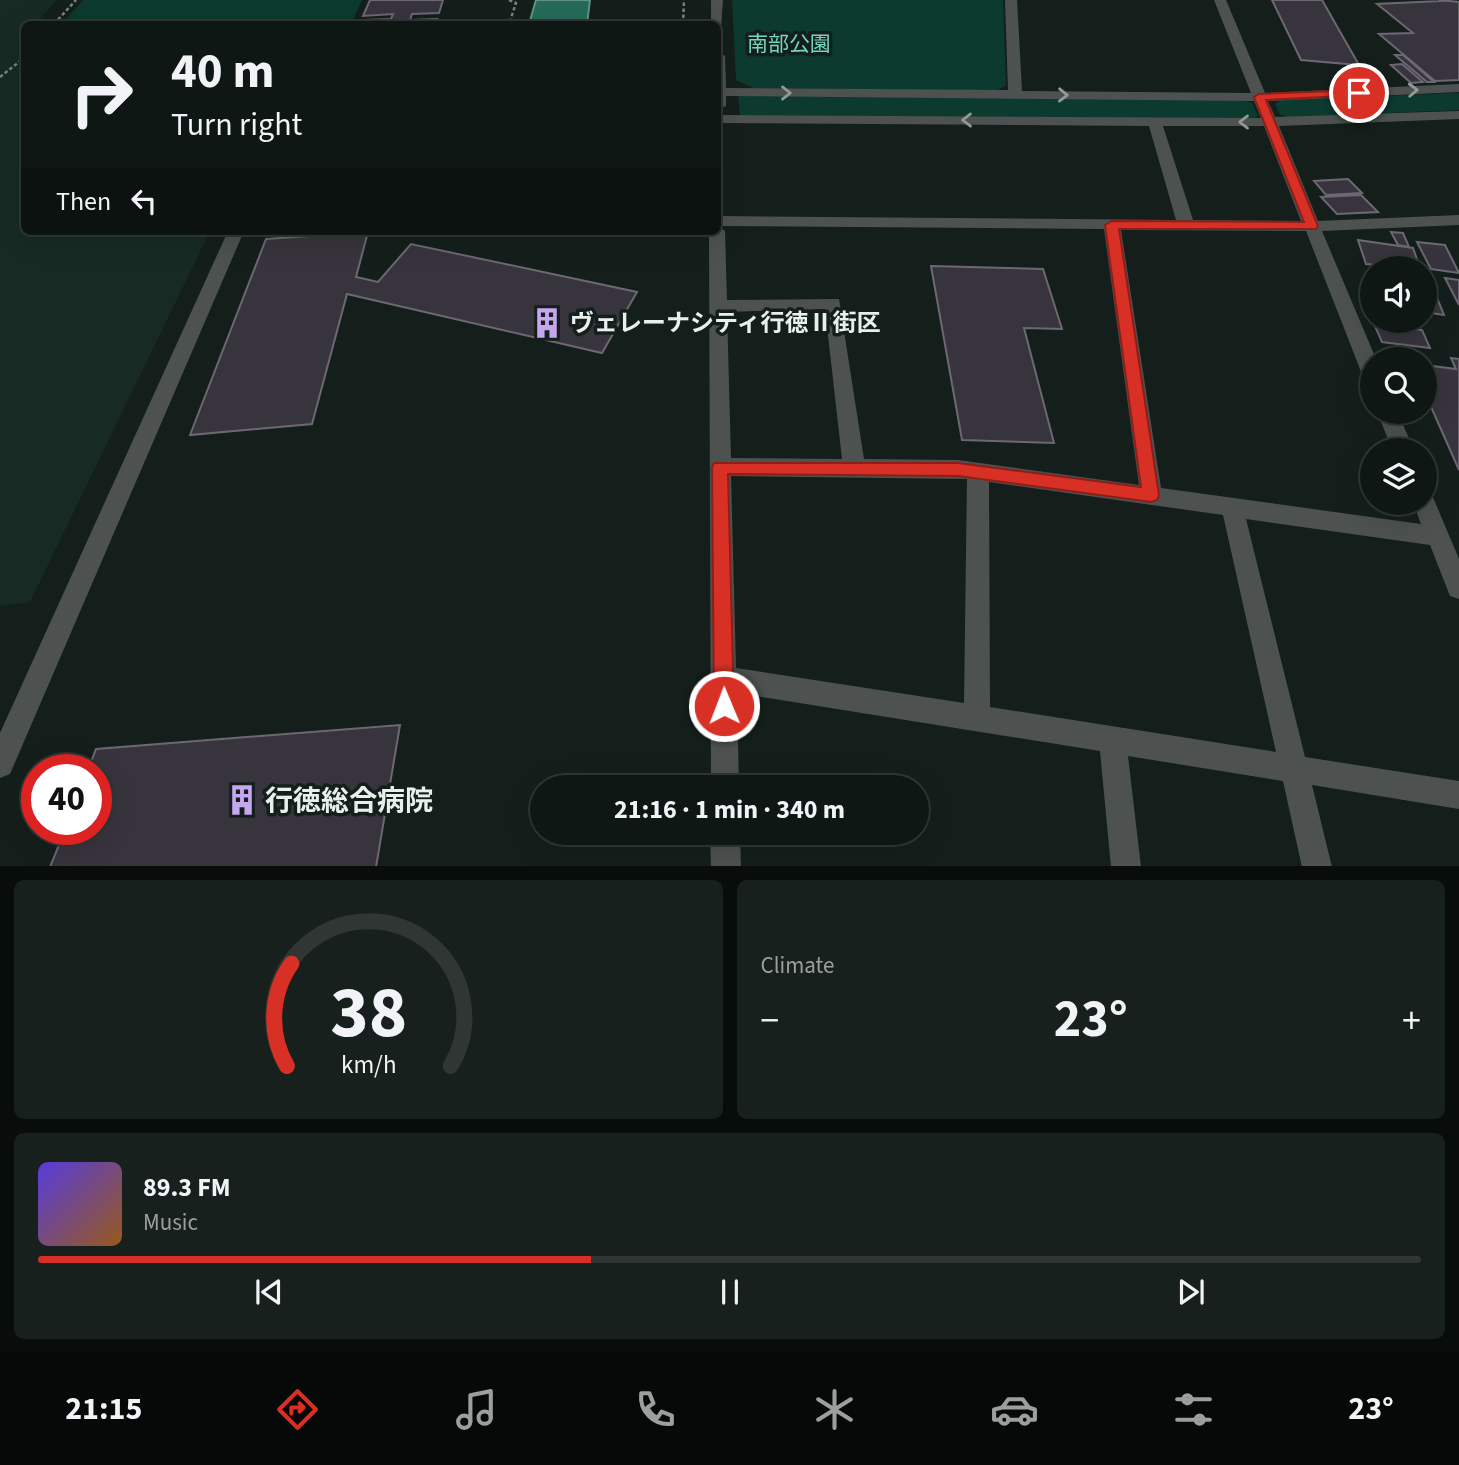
<!DOCTYPE html>
<html lang="en">
<head>
<meta charset="utf-8">
<style>
  :root { --surface:#0f1715; --page:#18201e; --text:#f1f3f6; --muted:#9b9fa0; --line:#2f3634; --accent:#d93025 }
  body { margin:0; font-family:"Source Sans 3","Noto Sans JP",sans-serif; background:var(--page); color:var(--text); height:100vh; display:flex; flex-direction:column; font-size:26px; white-space:nowrap }
  * { box-sizing:border-box; margin:0 }
  p { font-size:23px; color:var(--muted) }
  .icon { flex:none; width:38px; height:38px; fill:none; stroke:currentColor; stroke-width:2; stroke-linecap:round; stroke-linejoin:round }
  .map { position:relative; height:866px; overflow:hidden }
  .panel { display:flex; flex-direction:column; gap:14px; padding:14px; background:#080d0c; flex:1 }
  .panel>* { flex:none }
  .banner { position:absolute; left:21px; top:21px; width:700px; height:214px; border-radius:10px; box-shadow:0 7px 28px #0002,0 0 0 2px var(--line); background:#0f1715; color:var(--text); overflow:hidden }
  .buttons { position:absolute; left:1360px; top:256px; display:grid; gap:14px }
  .buttons a { display:grid; place-items:center; width:77px; height:77px; border-radius:50%; background:var(--surface); box-shadow:0 7px 28px #0002,0 0 0 2px var(--line); font-size:35px }
  .speed { position:absolute; left:21px; top:754px; display:flex; gap:14px; font-size:35px; font-weight:700; text-align:center }
  .speed>* { display:grid; place-content:center; width:91px; height:91px; border-radius:50%; background:var(--surface); box-shadow:0 7px 28px #0002,0 0 0 2px var(--line); line-height:1 }
  .speed .limit { border:10px solid #d22; background:#fff; color:#111 }
  .pin { position:absolute; display:grid; place-items:center; width:60px; height:60px; color:#fff; margin:-30px; border:4px solid #fff; border-radius:50%; box-shadow:0 2px 7px #0007 }
  .me { position:absolute; width:77px; margin:-38px; rotate:359deg; stroke-linejoin:round; filter:drop-shadow(0 0 5px #0008) }
  .turn { display:flex; align-items:center; gap:24px; height:147px; padding:0 35px; font-size:32px }
  .turn .icon { width:91px; height:91px; stroke-width:2.5 }
  .turn b { display:block; font-size:49px; line-height:60px }
  .then { display:flex; align-items:center; height:66px; padding:0 35px; background:#0003; gap:14px; font-size:26px }
  .big { font-size:52px; font-weight:700; line-height:1.1 }
  .panel .tile { flex:1; display:flex; flex-direction:column; justify-content:center; gap:10px; min-width:0; padding:0 24px; border-radius:10px; background:var(--page) }
  .panel .dial { align-items:center; gap:0 }
  .dial svg { height:182px; overflow:visible; fill:none; stroke:var(--line); stroke-width:7; stroke-linecap:round; text-anchor:middle }
  .dial text { fill:var(--text); stroke:none }
  .song { display:flex; align-items:center; gap:21px }
  .cover { width:84px; height:84px; border-radius:10px; background:linear-gradient(135deg,hsl(250 70% 55%),hsl(30 70% 35%)) }
  .played { height:7px; border-radius:4px; background:linear-gradient(90deg,var(--accent) 40%,var(--line) 40%) }
  .keys { display:flex; justify-content:space-around; direction:ltr }
  .heat { display:flex; justify-content:space-between; align-items:center; font-size:38px; direction:ltr }
  .panel .tiles { flex:1; display:grid; gap:14px; grid-template-columns:1fr 1fr }
  .tile:last-child { grid-column:span 2 }
  .trip { position:absolute; left:530px; top:775px; width:399px; height:70px; border-radius:35px; background:var(--surface); box-shadow:0 7px 28px #0002,0 0 0 2px var(--line); font-weight:700; line-height:70px; text-align:center }
  .dock { display:flex; height:112px; justify-content:space-around; align-items:center; background:#060908; color:var(--muted) }
  .dock .icon { width:49px; height:49px }
  .dock .active { color:var(--accent) }
  .dock b { font-size:32px; color:var(--text) }
  .map>svg:first-child { display:block }
  .built { fill:#172a24 }
  .green { fill:#0c3a2f }
  .water { fill:#266a59; stroke:#609285; stroke-width:2 }
  .building { fill:#38343d; stroke:#6c6872; stroke-width:2 }
  .lines { fill:none; stroke-linecap:round; stroke-linejoin:round }
  .path { stroke:#79827f; stroke-width:2.5; stroke-dasharray:3.5 2.5; stroke-linecap:butt }
  .minor { fill:#4d5251; fill-rule:evenodd }
  .oneway { stroke:#939997 }
  .route { fill:#d93025; stroke:#8d1f18; stroke-width:2 }
  .labels { text-anchor:middle; stroke-width:7; stroke-linejoin:round; paint-order:stroke }
  .far-park-label { font-size:21px; fill:#72d7bb; stroke:#141f1c }
  .poi-label { font-size:24px; font-weight:bold; fill:#e8efed; stroke:#141f1c; text-anchor:start }
  .near-poi-label { font-size:28px; font-weight:bold; fill:#e8efed; stroke:#141f1c; text-anchor:start }
</style>
</head>
<body>
<div class="map">
<svg width="1459" height="867" viewBox="0 0 1459 867">
  <rect width="100%" height="100%" fill="#141f1c"/>
  <path class="built" d="M 0,0 L 57,0 L 35,24 L 24,24 L 24,36 L 18,43 L 24,44 L 24,231 L 210,231 L 30,602 L 0,606 Z"/>
  <path class="green" d="M 83,0 L 362,0 L 351,24 L 62,24 Z
    M 732,0 L 1003,0 L 1006,85 L 996,91 L 753,88 L 736,80 Z
    M 1459,93 L 1459,110 L 1288,117 L 1280,114 L 1275,104 L 1280,100 Z
    M 738,95 L 1243,100 L 1252,103 L 1258,116 L 1253,119 L 740,115 Z"/>
  <path class="water" d="M 536,0 L 590,0 L 587,24 L 529,24 Z"/>
  <path class="building" d="M 370,0 L 443,0 L 439,13 L 412,14 L 410,20 L 437,19 L 435,24 L 362,24 L 364,20 L 391,19 L 393,14 L 363,16 Z
    M 1272,0 L 1322,0 L 1359,65 L 1301,60 Z
    M 1439,0 L 1459,2 L 1459,80 L 1435,81 L 1379,34 L 1413,33 L 1377,4 L 1441,1 Z
    M 596,21 L 635,21 L 635,24 L 595,24 Z
    M 1395,55 L 1403,55 L 1434,82 L 1427,82 Z
    M 1402,64 L 1423,82 L 1411,83 L 1391,65 Z
    M 1348,179 L 1362,193 L 1326,195 L 1314,181 Z
    M 1361,195 L 1378,212 L 1337,214 L 1321,197 Z
    M 368,232 L 356,277 L 378,282 L 411,244 L 637,292 L 602,353 L 347,294 L 312,424 L 190,435 L 266,239 Z
    M 1391,232 L 1403,233 L 1409,247 L 1398,245 Z
    M 1358,240 L 1413,248 L 1420,268 L 1366,264 Z
    M 1417,242 L 1445,245 L 1459,273 L 1431,269 Z
    M 931,266 L 1043,269 L 1062,329 L 1024,328 L 1054,443 L 962,440 Z
    M 1424,277 L 1429,278 L 1444,315 L 1424,312 Z
    M 1445,278 L 1459,280 L 1459,305 Z
    M 1374,324 L 1422,330 L 1430,348 L 1382,342 Z
    M 1451,358 L 1459,359 L 1459,470 L 1424,391 L 1424,365 L 1456,369 Z
    M 400,725 L 376,867 L 50,867 L 65,830 L 96,830 L 96,770 L 88,770 L 96,749 Z"/>
  <g class="lines">
    <path class="path" d="M 509,0 L 516,3 L 509,24
      M 54,24 L 76,0
      M 683,24 L 684,0
      M 0,77 L 24,58"/>
    <path class="minor" d="M 711,0 L 723,0 L 721,27 L 711,24 Z
      M 1005,0 L 1017,0 L 1022,91 L 1251,93 L 1214,0 L 1226,0 L 1265,93 L 1459,84 L 1459,92 L 1268,101 L 1275,117 L 1459,111 L 1459,119 L 1279,126 L 1318,221 L 1459,215 L 1459,225 L 1322,231 L 1376,359 L 1372,359 L 1372,381 L 1365,379 L 1362,374 L 1306,231 L 1121,230 L 1161,488 L 1421,524 L 1413,502 L 1424,502 L 1424,493 L 1432,495 L 1459,559 L 1459,599 L 1450,596 L 1430,545 L 1246,519 L 1305,757 L 1459,781 L 1459,809 L 1312,785 L 1332,867 L 1302,867 L 1283,781 L 1128,756 L 1141,867 L 1111,867 L 1100,751 L 737,693 L 739,788 L 711,788 L 709,231 L 718,231 L 718,216 L 1176,220 L 1149,126 L 719,123 L 718,115 L 1261,118 L 1254,101 L 726,96 L 726,106 L 718,110 L 718,52 L 725,56 L 726,88 L 1008,90 ZM 1163,126 L 1264,126 L 1301,221 L 1193,220 ZM 718,226 L 1104,229 L 1139,485 L 958,460 L 864,459 L 839,299 L 727,300 L 725,231 ZM 825,309 L 842,459 L 731,458 L 727,312 ZM 731,476 L 967,479 L 964,703 L 736,668 ZM 989,482 L 1223,515 L 1276,752 L 990,707 Z
      M 228,231 L 244,231 L 10,774 L 0,778 L 0,733 Z
      M 1377,411 L 1397,411 L 1414,450 L 1392,450 Z
      M 710,833 L 740,833 L 741,867 L 711,867 Z"/>
  </g>
  <defs><path id="oneway-chevron" d="M-2-3.5L2.5 0L-2 3.5" fill="none" stroke-width="1.6" stroke-linecap="round" stroke-linejoin="round" transform="scale(1.75)"/></defs>
  <g class="oneway">
    <use href="#oneway-chevron" transform="translate(1413 90) rotate(-2)"/>
    <use href="#oneway-chevron" transform="translate(786 93)"/>
    <use href="#oneway-chevron" transform="translate(1063 95) rotate(1)"/>
    <use href="#oneway-chevron" transform="translate(967 120) rotate(-180)"/>
    <use href="#oneway-chevron" transform="translate(1244 122) rotate(-180)"/>
  </g>
  <path class="route" d="M 1359,90 L 1363,90 L 1363,95 L 1266,100 L 1318,226 L 1316,229 L 1119,229 L 1159,495 L 1157,500 L 1151,502 L 958,476 L 728,474 L 734,706 L 731,713 L 724,716 L 716,713 L 714,706 L 712,467 L 714,463 L 958,463 L 1141,487 L 1105,225 L 1112,221 L 1304,222 L 1254,97 L 1259,94 Z"/>
  <defs>
    <symbol id="building-bare" viewBox="-9 -9 18 18"><path d="M-4-6H4V6H1V3H-1V6H-4ZM-2.5-4.3h1.7v1.8h-1.7ZM.8-4.3h1.7v1.8H.8ZM-2.5-1h1.7V.8h-1.7ZM.8-1h1.7V.8H.8Z" fill="#c7a6f0" stroke="#141f1c" stroke-width="2.5" paint-order="stroke"/></symbol>
  </defs>
  <g fill-rule="evenodd">
    <use href="#building-bare" x="525" y="301" width="44" height="44"/>
    <use href="#building-bare" x="220" y="778" width="44" height="44"/>
  </g>
  <g class="labels">
    <g class="far-park-label">
      <text x="789" y="51">南部公園</text>
    </g>
    <g class="poi-label">
      <text x="570" y="331">ヴェレーナシティ行徳Ⅱ街区</text>
    </g>
    <g class="near-poi-label">
      <text x="265" y="810">行徳総合病院</text>
    </g>
  </g>
</svg>
<div class="buttons">
<a><svg class="icon" aria-label="sound" viewBox="0 0 24 24"><path d="M4 9h4l5-4v14l-5-4H4zM17 9q2 3 0 6"/></svg></a>
<a><svg class="icon" aria-label="search" viewBox="0 0 24 24"><circle cx="10" cy="10" r="6"/><path d="M15 15l6 6"/></svg></a>
<a><svg class="icon" aria-label="layers" viewBox="0 0 24 24"><path d="M12 4l9 5-9 5-9-5zM3 14l9 5 9-5"/></svg></a>
</div>
<div class="speed"><div class="limit">40</div></div>
<div class="pin" style="left:1359px;top:93px;background:#d93025"><svg class="icon" aria-label="arrive" viewBox="0 0 24 24"><path d="M6 21V4h12l-3 4 3 4H6"/></svg></div>
<svg class="me" style="left:724px;top:706px" viewBox="-20 -20 40 40"><circle r="17" fill="#d93025" stroke="#fff" stroke-width="3"/><path d="M0-11L8 9 0 5-8 9z" fill="#fff"/></svg>
<div class="trip">21:16 · 1 min · 340 m</div>
<div class="banner">
<div class="turn"><svg class="icon" aria-label="right" viewBox="0 0 24 24"><path d="M7 20v-9h11M14 6l5 5-5 5"/></svg><div><b>40 m</b>Turn right</div></div>
<div class="then">Then<svg class="icon" aria-label="left" viewBox="0 0 24 24"><path d="M17 20v-9H6M10 6l-5 5 5 5"/></svg></div>
</div>
</div>
<section class="panel">
<div class="tiles">
<div class="tile dial"><svg viewBox="0 0 100 80">
<path d="M14 69A42 42 0 1 1 86 69"/>
<path d="M14 69A42 42 0 0 1 16 24" stroke="#d93025"/>
<text x="50" y="56" font-size="32" font-weight="700">38</text>
<text x="50" y="72" font-size="11">km/h</text>
</svg></div>
<div class="tile"><p>Climate</p>
<div class="heat"><a>−</a><b class="big">23°</b><a>+</a></div>
</div>
<div class="tile">
<div class="song"><i class="cover"></i><div><b>89.3 FM</b><p>Music</p></div></div>
<div class="played"></div>
<div class="keys"><svg class="icon" aria-label="previous" viewBox="0 0 24 24"><path d="M18 5L8 12l10 7zM5 5v14"/></svg><svg class="icon" aria-label="pause" viewBox="0 0 24 24"><path d="M8 5v14M16 5v14"/></svg><svg class="icon" aria-label="next" viewBox="0 0 24 24"><path d="M6 5l10 7-10 7zM19 5v14"/></svg></div>
</div>
</div>
</section>
<nav class="dock">
<b>21:15</b>
<svg class="icon active" aria-label="directions" viewBox="0 0 24 24"><path d="M12 3l9 9-9 9-9-9zM9 14v-3h6M13 9l2 2-2 2"/></svg>
<svg class="icon" aria-label="music" viewBox="0 0 24 24"><path d="M9 18V5l10-2v13"/><circle cx="6" cy="18" r="3"/><circle cx="16" cy="16" r="3"/></svg>
<svg class="icon" aria-label="phone" viewBox="0 0 24 24"><path d="M5 4h4l2 5-3 2q2 4 5 5l2-3 5 2v4C11 20 4 13 5 4z"/></svg>
<svg class="icon" aria-label="climate" viewBox="0 0 24 24"><path d="M12 3v18M4 7l16 10M4 17L20 7"/></svg>
<svg class="icon" aria-label="car" viewBox="0 0 24 24"><path d="M5 17H2v-5l4-1 3-4h7l3 4 3 1v5h-3M9 17h6M6 11h13"/><circle cx="7" cy="17" r="2"/><circle cx="17" cy="17" r="2"/></svg>
<svg class="icon" aria-label="filters" viewBox="0 0 24 24"><path d="M4 7h16M4 17h16"/><circle cx="9" cy="7" r="2"/><circle cx="15" cy="17" r="2"/></svg>
<b>23°</b>
</nav>
</body>
</html>
